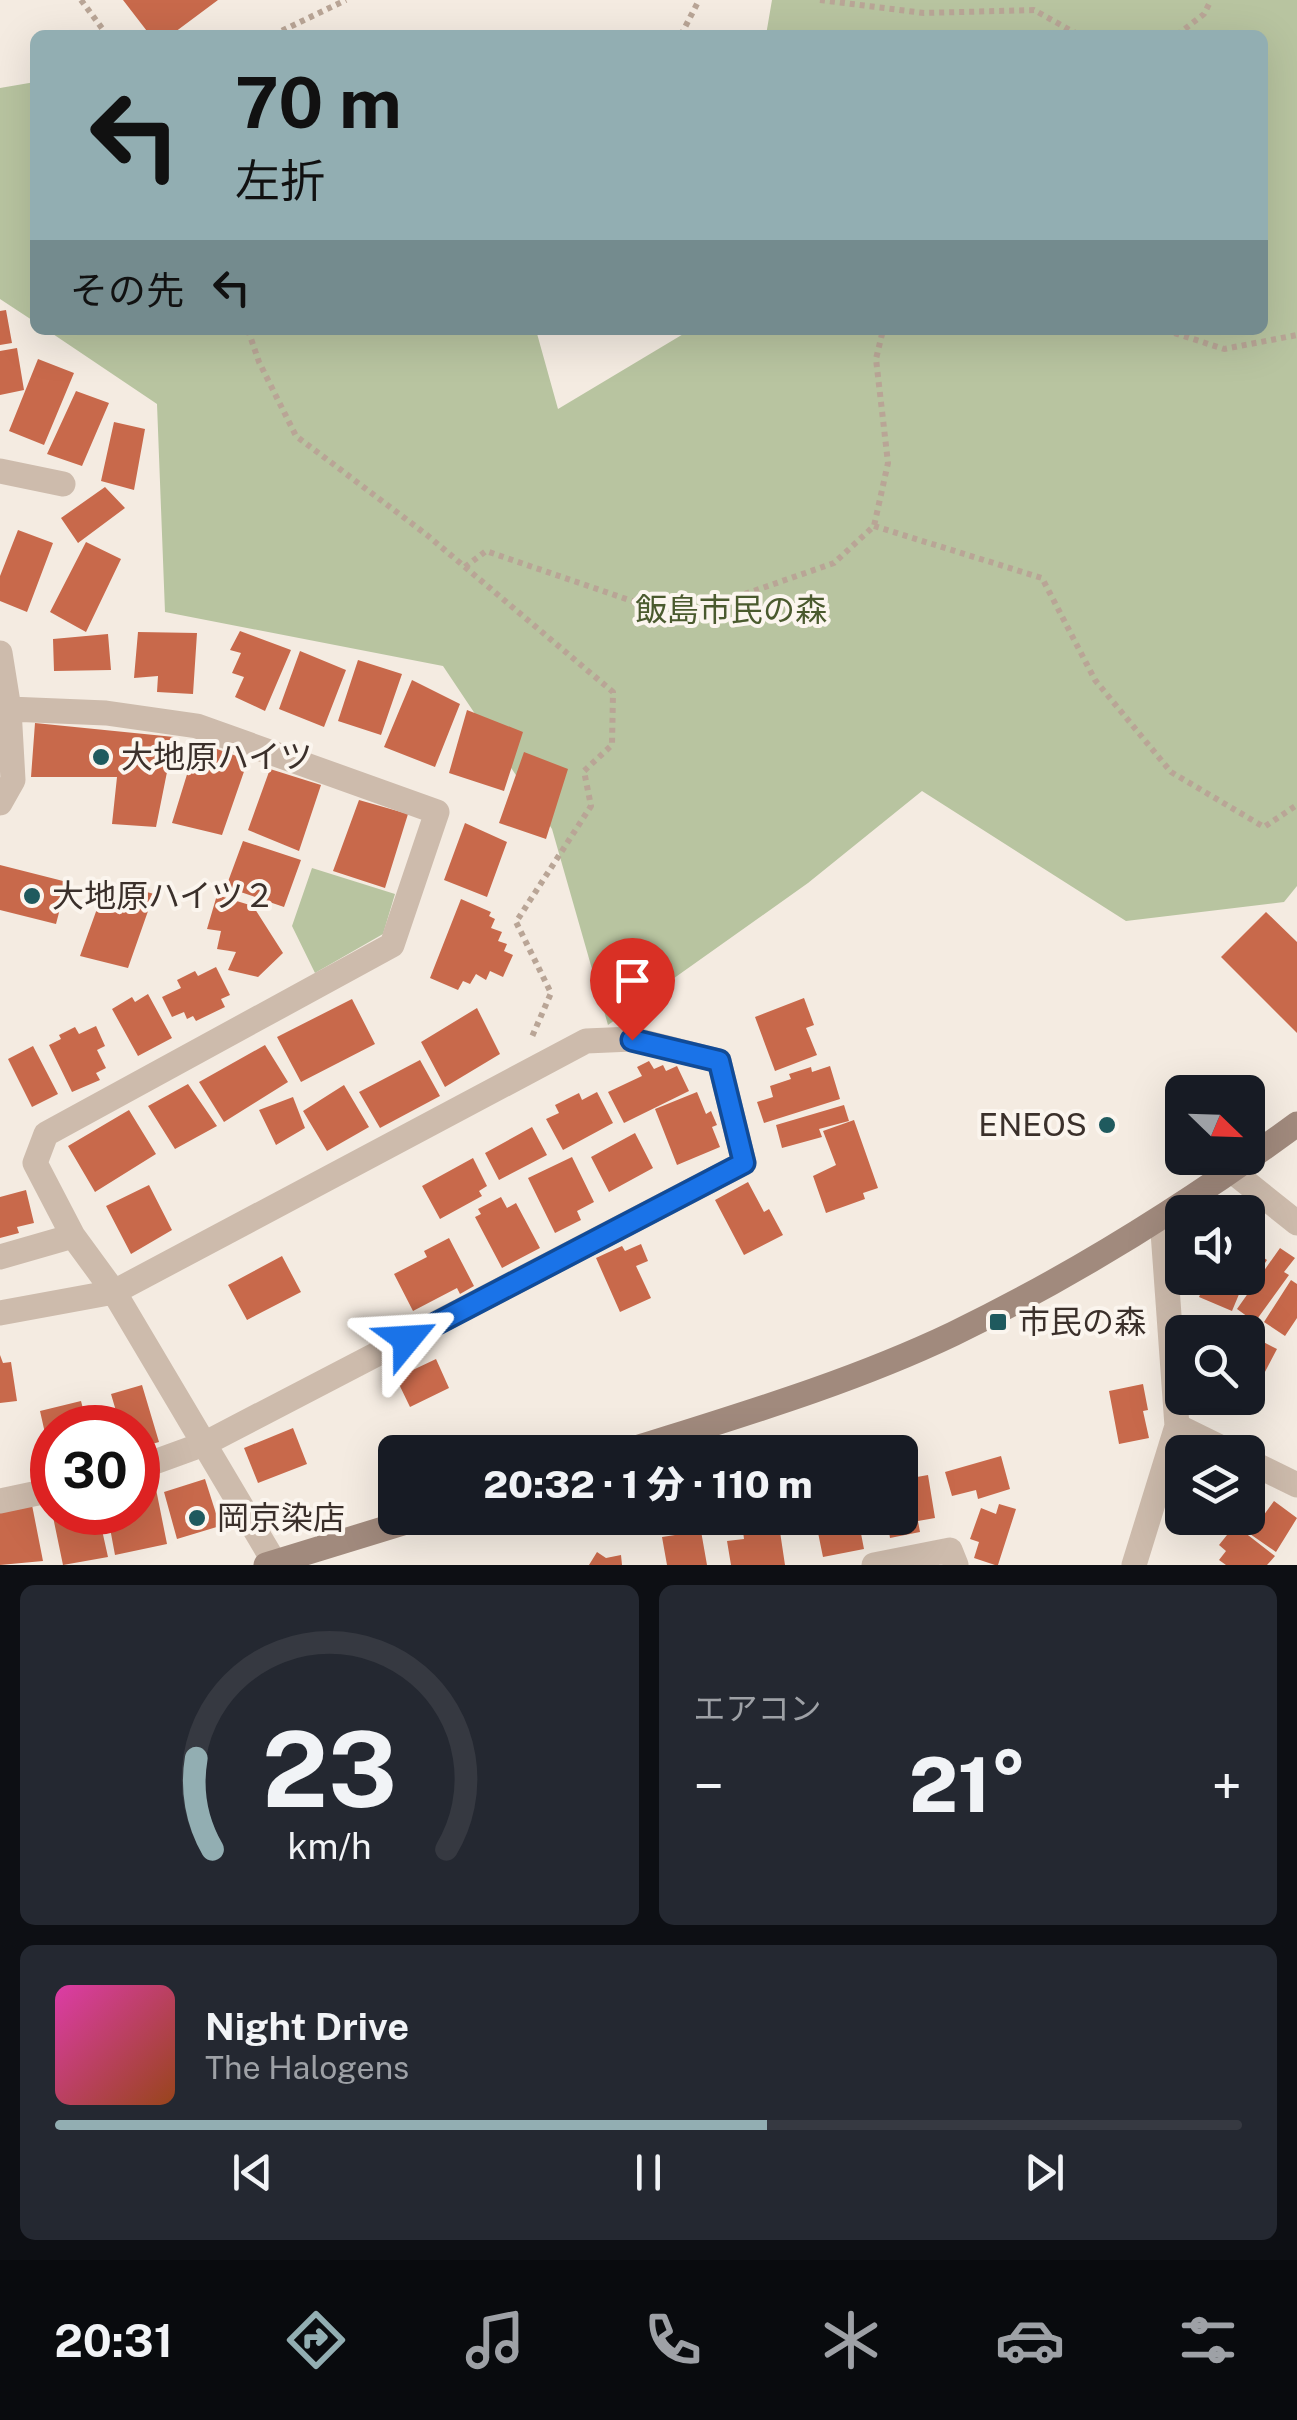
<!DOCTYPE html>
<html lang="ja">
<head>
<meta charset="utf-8">
<style>
  :root { --surface:#171b24; --page:#242831; --text:#f1f3f6; --muted:#9ea1a6; --line:#363941; --accent:#92aeb2 }
  body { margin:0; font-family:"Public Sans","Noto Sans JP",sans-serif; background:var(--page); color:var(--text); height:100vh; display:flex; flex-direction:column; font-size:38px; white-space:nowrap }
  * { box-sizing:border-box; margin:0 }
  p { font-size:32px; color:var(--muted) }
  .icon { flex:none; width:55px; height:55px; fill:none; stroke:currentColor; stroke-width:2; stroke-linecap:round; stroke-linejoin:round }
  .map { position:relative; height:1565px; overflow:hidden }
  .side { display:flex; flex-direction:column; gap:20px; padding:20px; background:#0d0f14; flex:1 }
  .side>* { flex:none }
  .hud { position:absolute; left:30px; top:30px; width:1238px; height:305px; border-radius:15px; box-shadow:0 10px 40px #0002; background:#92aeb2; color:#111; overflow:hidden }
  .needle { width:65px; rotate:113deg }
  .buttons { position:absolute; left:1165px; top:1075px; display:grid; gap:20px }
  .buttons a { display:grid; place-items:center; width:100px; height:100px; border-radius:15px; background:var(--surface); box-shadow:0 10px 40px #0002; font-size:50px }
  .speed { position:absolute; left:30px; top:1405px; display:flex; gap:20px; font-size:50px; font-weight:700; text-align:center }
  .speed>* { display:grid; place-content:center; width:130px; height:130px; border-radius:50%; background:var(--surface); box-shadow:0 10px 40px #0002; line-height:1 }
  .speed .limit { border:15px solid #d22; background:#fff; color:#111 }
  .pin { position:absolute; display:grid; place-items:center; width:85px; height:85px; color:#fff; margin:-102px -42px; border-radius:50% 50% 50% 0; rotate:-45deg; box-shadow:0 0 10px #0007 }
  .pin .icon { rotate:45deg }
  .me { position:absolute; width:110px; margin:-55px; rotate:63deg; stroke-linejoin:round; filter:drop-shadow(0 0 8px #0008) }
  .turn { display:flex; align-items:center; gap:35px; height:210px; padding:0 40px; font-size:45px }
  .turn .icon { width:130px; height:130px; stroke-width:2.5 }
  .turn b { display:block; font-size:70px; line-height:85px }
  .then { display:flex; align-items:center; height:95px; padding:0 40px; background:#0003; gap:20px; font-size:38px }
  .big { font-size:75px; font-weight:800; line-height:1.1 }
  .side .widget { flex:1; display:flex; flex-direction:column; justify-content:center; gap:15px; min-width:0; padding:0 35px; border-radius:15px; background:var(--page) }
  .side .dial { align-items:center; gap:0 }
  .dial svg { height:260px; overflow:visible; fill:none; stroke:var(--line); stroke-width:7; stroke-linecap:round; text-anchor:middle }
  .dial text { fill:var(--text); stroke:none }
  .song { display:flex; align-items:center; gap:30px }
  .cover { width:120px; height:120px; border-radius:15px; background:linear-gradient(135deg,hsl(320 70% 55%),hsl(20 70% 35%)) }
  .played { height:10px; border-radius:5px; background:linear-gradient(90deg,var(--accent) 60%,var(--line) 60%) }
  .keys { display:flex; justify-content:space-around; direction:ltr }
  .heat { display:flex; justify-content:space-between; align-items:center; font-size:55px; direction:ltr }
  .side .tiles { flex:1; display:grid; gap:20px; grid-template-columns:1fr 1fr }
  .widget:last-child { grid-column:span 2 }
  .trip { position:absolute; left:378px; top:1435px; width:540px; height:100px; border-radius:15px; background:var(--surface); box-shadow:0 10px 40px #0002; font-weight:800; line-height:100px; text-align:center }
  .dock { display:flex; height:160px; justify-content:space-around; align-items:center; background:#090b0e; color:var(--muted) }
  .dock .icon { width:70px; height:70px }
  .dock .selected { color:var(--accent) }
  .dock b { font-size:45px; color:var(--text) }
  .map>svg:first-child { display:block }
  .green { fill:#b8c4a0 }
  .building { fill:#c8694b }
  .lines { fill:none; stroke-linecap:round; stroke-linejoin:round }
  .path { stroke:#b9a596; stroke-width:6; stroke-dasharray:5 5; stroke-linecap:butt }
  .street { stroke:#cdbbac; stroke-width:25 }
  .secondary { stroke:#a18a7d; stroke-width:25 }
  .route-casing { stroke:#114b97; stroke-width:25 }
  .route { stroke:#1a73e8; stroke-width:18 }
  .poi-dot { fill:#1f5a5e; stroke:#fbf5ee; stroke-width:4 }
  .labels { text-anchor:middle; stroke-width:8; stroke-linejoin:round; paint-order:stroke }
  .park-label { font-size:32px; fill:#4a5a2e; stroke:#fbf5ee }
  .poi-label { font-size:32px; fill:#3b302b; stroke:#fbf5ee; text-anchor:start }
</style>
</head>
<body>
<div class="map">
<svg width="1297" height="1565" viewBox="0 0 1297 1565">
  <rect width="100%" height="100%" fill="#f4ebe1"/>
  <path class="green" d="M 772,0 L 1297,0 L 1297,886 L 1284,902 L 1126,921 L 922,791 L 808,883 L 608,1025 L 552,829 L 443,666 L 165,612 L 157,404 L 47,330 L 536,330 L 558,409 L 690,330 L 1262,330 L 1262,35 L 766,35 Z
    M 35,82 L 35,322 L 0,299 L 0,88 Z
    M 312,868 L 395,894 L 383,934 L 315,973 L 292,926 Z"/>
  <path class="building" d="M 123,0 L 218,0 L 171,35 L 150,35 Z
    M 6,310 L 12,343 L 0,345 L 0,311 Z
    M 17,348 L 24,390 L 0,395 L 0,351 Z
    M 38,359 L 74,373 L 44,445 L 9,431 Z
    M 76,391 L 109,403 L 82,466 L 47,454 Z
    M 114,422 L 145,429 L 134,490 L 101,481 Z
    M 105,487 L 125,508 L 78,543 L 61,518 Z
    M 18,530 L 53,543 L 27,612 L 0,601 L 0,576 Z
    M 86,542 L 121,559 L 86,632 L 50,612 Z
    M 240,631 L 291,650 L 265,711 L 235,697 L 244,677 L 232,673 L 241,653 L 230,650 Z
    M 138,632 L 197,633 L 193,694 L 157,692 L 158,676 L 134,678 Z
    M 108,634 L 111,670 L 54,671 L 53,639 Z
    M 300,651 L 346,670 L 324,727 L 279,709 Z
    M 358,660 L 402,674 L 381,735 L 338,721 Z
    M 412,680 L 460,704 L 435,767 L 384,747 Z
    M 467,710 L 523,732 L 504,791 L 449,773 Z
    M 35,723 L 174,737 L 156,827 L 112,824 L 117,777 L 31,777 Z
    M 197,742 L 248,760 L 222,835 L 172,823 Z
    M 524,752 L 568,769 L 546,839 L 499,823 Z
    M 270,769 L 321,785 L 299,851 L 248,830 Z
    M 359,800 L 408,814 L 385,888 L 333,871 Z
    M 465,823 L 507,842 L 487,897 L 444,880 Z
    M 243,841 L 301,860 L 284,907 L 226,887 Z
    M 0,865 L 67,882 L 56,924 L 0,910 Z
    M 107,881 L 154,894 L 128,968 L 80,956 Z
    M 217,895 L 253,906 L 283,953 L 258,977 L 228,970 L 236,952 L 217,949 L 221,931 L 207,929 Z
    M 461,899 L 491,912 L 489,916 L 495,919 L 491,928 L 502,932 L 498,941 L 507,944 L 504,951 L 513,955 L 503,977 L 490,971 L 486,980 L 476,974 L 470,984 L 463,981 L 458,990 L 430,978 Z
    M 1266,912 L 1297,942 L 1297,1033 L 1221,957 Z
    M 216,967 L 230,995 L 221,999 L 225,1007 L 196,1021 L 193,1016 L 187,1019 L 184,1012 L 172,1017 L 162,997 L 181,988 L 177,980 L 195,971 L 198,976 Z
    M 148,994 L 172,1038 L 138,1056 L 112,1009 L 132,997 L 135,1002 Z
    M 804,998 L 814,1025 L 806,1028 L 817,1055 L 775,1071 L 755,1017 Z
    M 352,999 L 375,1044 L 301,1082 L 277,1037 Z
    M 477,1008 L 500,1054 L 445,1087 L 421,1042 Z
    M 96,1026 L 105,1046 L 97,1050 L 106,1068 L 96,1073 L 100,1080 L 72,1092 L 49,1045 L 61,1039 L 59,1035 L 75,1027 L 79,1034 Z
    M 265,1045 L 288,1082 L 224,1122 L 199,1082 Z
    M 33,1046 L 58,1094 L 32,1107 L 8,1059 Z
    M 420,1060 L 440,1096 L 380,1128 L 359,1092 Z
    M 649,1061 L 654,1069 L 663,1065 L 666,1071 L 677,1066 L 689,1091 L 624,1123 L 608,1092 L 642,1076 L 637,1067 Z
    M 830,1066 L 840,1099 L 764,1123 L 757,1102 L 773,1097 L 770,1086 L 791,1079 L 789,1074 L 811,1067 L 812,1072 Z
    M 188,1084 L 217,1126 L 175,1149 L 148,1106 Z
    M 344,1085 L 369,1127 L 327,1151 L 303,1111 Z
    M 597,1092 L 613,1123 L 563,1150 L 546,1119 L 559,1113 L 555,1105 L 579,1093 L 582,1100 Z
    M 697,1092 L 706,1114 L 711,1111 L 717,1125 L 712,1127 L 720,1147 L 677,1165 L 655,1109 Z
    M 293,1097 L 305,1128 L 276,1145 L 259,1110 Z
    M 844,1105 L 849,1121 L 819,1129 L 822,1137 L 782,1148 L 776,1125 Z
    M 129,1110 L 156,1154 L 95,1192 L 68,1146 Z
    M 854,1120 L 878,1188 L 863,1193 L 865,1199 L 826,1213 L 813,1176 L 836,1165 L 823,1131 Z
    M 532,1127 L 547,1155 L 499,1180 L 485,1153 Z
    M 635,1133 L 653,1168 L 609,1192 L 591,1157 Z
    M 572,1157 L 594,1202 L 577,1211 L 581,1220 L 555,1233 L 528,1178 Z
    M 473,1158 L 487,1186 L 479,1191 L 482,1196 L 440,1219 L 422,1186 Z
    M 748,1182 L 764,1212 L 769,1209 L 783,1235 L 744,1255 L 715,1200 Z
    M 149,1185 L 172,1230 L 131,1254 L 106,1206 Z
    M 26,1190 L 34,1223 L 17,1227 L 19,1233 L 0,1238 L 0,1197 Z
    M 501,1197 L 507,1208 L 516,1203 L 540,1248 L 502,1268 L 475,1217 L 481,1214 L 478,1209 Z
    M 449,1238 L 474,1286 L 460,1294 L 457,1288 L 413,1311 L 394,1274 L 427,1257 L 424,1251 Z
    M 641,1244 L 648,1261 L 636,1266 L 651,1298 L 620,1312 L 596,1258 L 622,1246 L 625,1251 Z
    M 1248,1247 L 1267,1260 L 1249,1287 L 1234,1278 L 1248,1278 Z
    M 1280,1248 L 1295,1258 L 1284,1272 L 1289,1275 L 1255,1322 L 1237,1309 Z
    M 282,1256 L 301,1292 L 247,1320 L 228,1285 Z
    M 1208,1278 L 1219,1278 L 1242,1287 L 1232,1311 L 1199,1297 Z
    M 1291,1280 L 1297,1284 L 1297,1318 L 1285,1336 L 1264,1322 Z
    M 1248,1334 L 1277,1349 L 1245,1410 L 1221,1398 L 1248,1398 Z
    M 0,1355 L 3,1363 L 11,1362 L 17,1401 L 0,1403 Z
    M 436,1359 L 449,1388 L 410,1407 L 396,1378 Z
    M 1143,1384 L 1148,1410 L 1143,1411 L 1149,1438 L 1119,1444 L 1109,1391 Z
    M 142,1385 L 159,1442 L 138,1448 L 138,1428 L 121,1428 L 111,1394 Z
    M 81,1401 L 88,1428 L 52,1428 L 51,1460 L 40,1411 Z
    M 293,1428 L 307,1464 L 258,1483 L 244,1448 Z
    M 1001,1456 L 1010,1489 L 978,1499 L 976,1490 L 952,1496 L 945,1472 Z
    M 928,1475 L 935,1518 L 918,1521 L 920,1532 L 890,1538 L 887,1518 L 900,1518 L 900,1480 Z
    M 154,1479 L 167,1544 L 115,1555 L 107,1512 L 138,1512 L 138,1483 Z
    M 205,1479 L 220,1526 L 177,1539 L 164,1492 Z
    M 1274,1501 L 1297,1518 L 1276,1552 L 1250,1534 Z
    M 999,1504 L 1016,1509 L 998,1565 L 995,1565 L 974,1558 L 979,1542 L 970,1539 L 981,1508 L 996,1514 Z
    M 32,1505 L 43,1561 L 0,1565 L 0,1512 Z
    M 52,1512 L 98,1512 L 108,1557 L 63,1565 Z
    M 815,1518 L 858,1518 L 864,1549 L 823,1557 Z
    M 779,1525 L 785,1565 L 731,1565 L 727,1541 L 744,1539 L 743,1531 Z
    M 1235,1525 L 1275,1556 L 1267,1565 L 1226,1565 L 1219,1560 L 1226,1551 L 1219,1545 Z
    M 701,1531 L 707,1565 L 667,1565 L 662,1537 Z
    M 597,1552 L 606,1558 L 621,1555 L 622,1565 L 589,1565 Z"/>
  <g class="lines">
    <path class="path" d="M 81,0 L 107,35
      M 820,0 L 924,13 L 1034,10 L 1079,35
      M 273,35 L 346,0
      M 681,35 L 699,0
      M 1177,35 L 1204,14 L 1211,0
      M 248,330 L 259,362 L 296,436 L 427,535 L 613,692 L 612,745 L 584,771 L 591,806 L 516,922 L 551,993 L 531,1039
      M 1165,330 L 1224,349 L 1297,335
      M 874,526 L 1042,578 L 1095,680 L 1171,772 L 1264,827 L 1297,805
      M 465,567 L 486,551 L 679,617 L 834,563 L 874,526 L 888,463 L 876,359 L 883,330"/>
    <path class="street" d="M 0,471 L 63,484
      M 0,653 L 9,709 L 13,780 L 0,803
      M 9,709 L 106,713 L 197,726 L 437,812 L 392,945 L 46,1134 L 35,1163 L 73,1236 L 114,1292 L 276,1565
      M 1232,1171 L 1297,1223
      M 0,1257 L 73,1236
      M 0,1313 L 114,1292 L 586,1041 L 632,1039 L 719,1061 L 744,1163 L 204,1444 L 138,1468
      M 1177,1426 L 1230,1452
      M 1248,1461 L 1297,1485
      M 0,1501 L 52,1490
      M 874,1565 L 950,1550 L 956,1565
      M 1134,1565 L 1177,1426 L 1162,1218"/>
    <path class="secondary" d="M 624,1452 C 734,1417 848,1384 953,1334 C 1075,1275 1188,1204 1297,1124
      M 266,1565 L 419,1518"/>
  </g>
  <g class="lines">
    <defs>
      <path id="route" d="M 407,1339 L 744,1163 L 719,1061 L 632,1040"/>
    </defs>
    <use href="#route" class="route-casing"/>
    <use href="#route" class="route"/>
  </g>
  <g class="poi-dot">
    <circle cx="101" cy="757" r="10"/>
    <circle cx="32" cy="896" r="10"/>
    <circle cx="1107" cy="1125" r="10"/>
    <rect x="988" y="1312" width="20" height="20" rx="5"/>
    <circle cx="197" cy="1518" r="10"/>
  </g>
  <g class="labels">
    <g class="park-label">
      <text x="731" y="621">飯島市民の森</text>
    </g>
    <g class="poi-label">
      <text x="121" y="768">大地原ハイツ</text>
      <text x="52" y="907">大地原ハイツ２</text>
      <text x="1087" y="1136" text-anchor="end">ENEOS</text>
      <text x="1018" y="1333">市民の森</text>
      <text x="217" y="1529">岡京染店</text>
    </g>
  </g>
</svg>
<div class="buttons">
<a><svg class="needle" viewBox="-14 -14 28 28"><path d="M0-13l5 13h-10z" fill="#e53935"/><path d="M0 13l5-13h-10z" fill="#9ea1a6"/></svg></a>
<a><svg class="icon" aria-label="sound" viewBox="0 0 24 24"><path d="M4 9h4l5-4v14l-5-4H4zM17 9q2 3 0 6"/></svg></a>
<a><svg class="icon" aria-label="search" viewBox="0 0 24 24"><circle cx="10" cy="10" r="6"/><path d="M15 15l6 6"/></svg></a>
<a><svg class="icon" aria-label="layers" viewBox="0 0 24 24"><path d="M12 4l9 5-9 5-9-5zM3 14l9 5 9-5"/></svg></a>
</div>
<div class="speed"><div class="limit">30</div></div>
<div class="pin" style="left:632px;top:1040px;background:#d93025"><svg class="icon" aria-label="arrive" viewBox="0 0 24 24"><path d="M6 21V4h12l-3 4 3 4H6"/></svg></div>
<svg class="me" style="left:407px;top:1339px" viewBox="-20 -20 40 40"><path d="M0-17L14 15 0 8-14 15z" fill="#1a73e8" stroke="#fff" stroke-width="4"/></svg>
<div class="trip">20:32 · 1 分 · 110 m</div>
<div class="hud">
<div class="turn"><svg class="icon" aria-label="left" viewBox="0 0 24 24"><path d="M17 20v-9H6M10 6l-5 5 5 5"/></svg><div><b>70 m</b>左折</div></div>
<div class="then">その先<svg class="icon" aria-label="left" viewBox="0 0 24 24"><path d="M17 20v-9H6M10 6l-5 5 5 5"/></svg></div>
</div>
</div>
<section class="side">
<div class="tiles">
<div class="widget dial"><svg viewBox="0 0 100 80">
<path d="M14 69A42 42 0 1 1 86 69"/>
<path d="M14 69A42 42 0 0 1 9 41" stroke="#92aeb2"/>
<text x="50" y="56" font-size="32" font-weight="700">23</text>
<text x="50" y="72" font-size="11">km/h</text>
</svg></div>
<div class="widget"><p>エアコン</p>
<div class="heat"><a>−</a><b class="big">21°</b><a>+</a></div>
</div>
<div class="widget">
<div class="song"><i class="cover"></i><div><b>Night Drive</b><p>The Halogens</p></div></div>
<div class="played"></div>
<div class="keys"><svg class="icon" aria-label="previous" viewBox="0 0 24 24"><path d="M18 5L8 12l10 7zM5 5v14"/></svg><svg class="icon" aria-label="pause" viewBox="0 0 24 24"><path d="M8 5v14M16 5v14"/></svg><svg class="icon" aria-label="next" viewBox="0 0 24 24"><path d="M6 5l10 7-10 7zM19 5v14"/></svg></div>
</div>
</div>
</section>
<nav class="dock">
<b>20:31</b>
<svg class="icon selected" aria-label="directions" viewBox="0 0 24 24"><path d="M12 3l9 9-9 9-9-9zM9 14v-3h6M13 9l2 2-2 2"/></svg>
<svg class="icon" aria-label="music" viewBox="0 0 24 24"><path d="M9 18V5l10-2v13"/><circle cx="6" cy="18" r="3"/><circle cx="16" cy="16" r="3"/></svg>
<svg class="icon" aria-label="phone" viewBox="0 0 24 24"><path d="M5 4h4l2 5-3 2q2 4 5 5l2-3 5 2v4C11 20 4 13 5 4z"/></svg>
<svg class="icon" aria-label="climate" viewBox="0 0 24 24"><path d="M12 3v18M4 7l16 10M4 17L20 7"/></svg>
<svg class="icon" aria-label="car" viewBox="0 0 24 24"><path d="M5 17H2v-5l4-1 3-4h7l3 4 3 1v5h-3M9 17h6M6 11h13"/><circle cx="7" cy="17" r="2"/><circle cx="17" cy="17" r="2"/></svg>
<svg class="icon" aria-label="filters" viewBox="0 0 24 24"><path d="M4 7h16M4 17h16"/><circle cx="9" cy="7" r="2"/><circle cx="15" cy="17" r="2"/></svg>
</nav>
</body>
</html>
